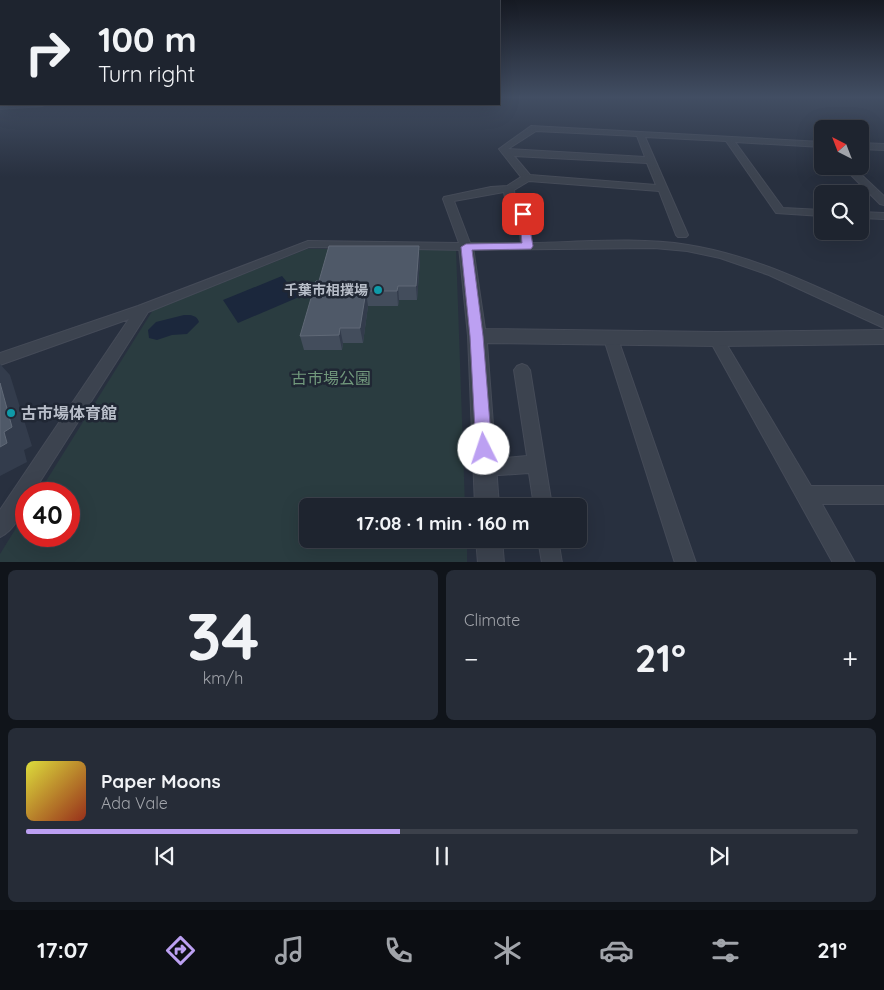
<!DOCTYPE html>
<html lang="en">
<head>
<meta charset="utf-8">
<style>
  :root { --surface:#1e242f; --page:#262c37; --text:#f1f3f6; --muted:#a1a4aa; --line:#3c414b; --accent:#bca0f2 }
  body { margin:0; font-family:Quicksand,"Noto Sans JP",sans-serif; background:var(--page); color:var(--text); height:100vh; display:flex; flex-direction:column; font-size:19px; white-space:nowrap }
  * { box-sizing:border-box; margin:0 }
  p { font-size:16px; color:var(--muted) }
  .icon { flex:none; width:28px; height:28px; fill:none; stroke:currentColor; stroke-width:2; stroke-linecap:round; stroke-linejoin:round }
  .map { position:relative; height:562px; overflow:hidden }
  .panel { display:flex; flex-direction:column; gap:8px; padding:8px; background:#10141a; flex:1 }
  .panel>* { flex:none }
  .banner { position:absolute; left:0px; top:0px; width:500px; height:105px; box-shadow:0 5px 20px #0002,0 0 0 1px var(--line); background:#1e242f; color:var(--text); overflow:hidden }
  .needle { width:32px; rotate:318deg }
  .controls { position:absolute; left:814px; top:120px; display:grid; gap:10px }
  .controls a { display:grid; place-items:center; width:55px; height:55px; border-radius:8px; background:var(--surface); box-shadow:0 5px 20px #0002,0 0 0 1px var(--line); font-size:25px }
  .speed { position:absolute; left:15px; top:482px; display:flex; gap:10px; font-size:25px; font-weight:700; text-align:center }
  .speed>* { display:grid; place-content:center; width:65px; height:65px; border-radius:50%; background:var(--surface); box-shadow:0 5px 20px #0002,0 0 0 1px var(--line); line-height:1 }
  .speed .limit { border:8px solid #d22; background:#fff; color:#111 }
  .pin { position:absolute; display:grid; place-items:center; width:42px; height:42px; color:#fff; margin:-21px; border-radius:10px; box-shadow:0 2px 8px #0006 }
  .me { position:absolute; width:55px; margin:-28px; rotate:356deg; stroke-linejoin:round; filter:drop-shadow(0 0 4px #0008) }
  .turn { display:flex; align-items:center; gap:18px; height:105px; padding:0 15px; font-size:22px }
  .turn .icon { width:65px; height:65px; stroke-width:2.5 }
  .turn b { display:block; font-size:35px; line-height:42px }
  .big { font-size:38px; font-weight:800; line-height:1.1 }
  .panel .widget { flex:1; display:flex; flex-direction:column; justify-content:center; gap:8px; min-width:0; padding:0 18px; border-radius:8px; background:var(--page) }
  .panel .dial { align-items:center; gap:0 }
  .dial b { font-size:65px; line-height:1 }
  .song { display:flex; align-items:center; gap:15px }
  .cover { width:60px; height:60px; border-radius:8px; background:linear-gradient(135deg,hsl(60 70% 55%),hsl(10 70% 35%)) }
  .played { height:5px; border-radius:2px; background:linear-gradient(90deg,var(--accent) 45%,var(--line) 45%) }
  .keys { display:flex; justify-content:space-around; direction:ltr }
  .heat { display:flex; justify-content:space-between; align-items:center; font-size:28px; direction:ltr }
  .panel .tiles { flex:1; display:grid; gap:8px; grid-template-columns:1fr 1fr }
  .widget:last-child { grid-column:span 2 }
  .trip { position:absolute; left:299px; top:498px; width:288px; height:50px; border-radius:8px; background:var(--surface); box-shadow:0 5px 20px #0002,0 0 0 1px var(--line); font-weight:800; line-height:50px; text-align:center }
  .tabs { display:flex; height:80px; justify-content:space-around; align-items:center; background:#0c0e13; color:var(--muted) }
  .tabs .icon { width:35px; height:35px }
  .tabs .current { color:var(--accent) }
  .tabs b { font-size:22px; color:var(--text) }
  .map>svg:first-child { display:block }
  .green { fill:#2a3c40 }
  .water { fill:#1b273c }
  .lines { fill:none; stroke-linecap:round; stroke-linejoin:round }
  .minor-casing { stroke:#454b58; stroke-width:2 }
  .tertiary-casing { stroke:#454b58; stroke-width:2 }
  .minor { fill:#3c434f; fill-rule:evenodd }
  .tertiary { fill:#3c434f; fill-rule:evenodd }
  .wall { fill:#434d5c }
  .shaded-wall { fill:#333c4c }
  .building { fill:#4f5968; stroke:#606977 }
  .route { fill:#bca0f2; stroke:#7a689d }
  .culture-dot { fill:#0f9aa8; stroke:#202734; stroke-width:2 }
  .labels { text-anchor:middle; stroke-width:5; stroke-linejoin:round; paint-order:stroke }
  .poi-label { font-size:14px; font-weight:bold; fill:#b8bec9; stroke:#202734; text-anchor:end }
  .near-park-label { font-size:16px; fill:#71987c; stroke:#202734 }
  .near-poi-label { font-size:16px; font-weight:bold; fill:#b8bec9; stroke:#202734; text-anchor:start }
</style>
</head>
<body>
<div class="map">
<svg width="884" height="563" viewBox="0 0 884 563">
  <rect width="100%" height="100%" fill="#28303f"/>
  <path class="green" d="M 307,249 L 456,249 L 465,506 L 308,506 L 308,539 L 467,539 L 467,562 L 0,563 L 0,554 L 26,512 L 26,536 L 69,536 L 69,494 L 38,494 L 153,310 Z"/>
  <path class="water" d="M 282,276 L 299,297 L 238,323 L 223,300 Z
    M 184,315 C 191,315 197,315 199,322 L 187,334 L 172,335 L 157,340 L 149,338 L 148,330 L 156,322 Z"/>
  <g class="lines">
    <defs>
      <path id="minor" d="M 46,104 L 42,106 L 0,109 L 0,105 Z
        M 531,126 L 822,142 L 822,147 L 735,142 L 783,208 L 822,210 L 822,216 L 776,213 L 726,141 L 645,137 L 688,235 L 686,237 L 678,237 L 676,235 L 659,191 L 529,181 L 514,190 L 515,198 L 528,214 L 532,243 C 583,242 638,237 688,245 C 758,256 820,289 884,317 L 884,328 L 769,275 L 720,258 L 687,251 L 654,248 L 466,250 L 309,247 L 148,312 L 32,494 L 26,494 C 26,508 14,531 0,537 L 0,510 L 129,319 L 0,365 L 0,353 L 138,306 L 308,241 L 459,243 L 443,199 L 444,197 L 491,187 L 507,186 L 521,177 L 499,149 ZM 536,131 L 637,136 L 645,157 L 508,149 ZM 514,156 L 647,163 L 656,185 L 530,175 ZM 504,192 L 505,198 L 518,214 L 521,243 L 470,243 L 454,201 Z
        M 860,143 L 884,144 L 884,150 L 860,149 Z
        M 842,166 L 852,166 L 884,196 L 884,205 L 880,204 Z
        M 860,212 L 884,213 L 884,219 L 860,218 Z
        M 610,331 L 615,332 L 617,336 L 696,563 L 675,563 L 603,336 L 605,332 Z
        M 716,334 L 721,335 L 811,486 L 884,486 L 884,504 L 822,504 L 855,563 L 833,563 L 709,339 L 711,335 Z
        M 522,364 L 527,366 L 530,370 L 552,506 L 534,506 L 529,473 L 485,476 L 479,474 L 476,468 L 479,462 L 485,460 L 527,456 L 514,370 L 517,366 Z
        M 538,539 L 558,539 L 562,563 L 542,563 Z"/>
      <path id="tertiary" d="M 466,242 L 473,247 L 485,329 L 716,332 L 884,330 L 884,344 L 716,346 L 487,343 L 499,506 L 475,506 L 468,336 L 459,247 Z
        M 476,539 L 502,539 L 504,563 L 478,563 Z"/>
    </defs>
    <use href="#minor" class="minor-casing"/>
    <use href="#tertiary" class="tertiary-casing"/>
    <use href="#minor" class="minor"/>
    <use href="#tertiary" class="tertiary"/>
  </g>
  <path class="wall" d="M 420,260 L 417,300 L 399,300 L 398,306 L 368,306 L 363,343 L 343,343 L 342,350 L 304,350 L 300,336 L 319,281 Z"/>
  <path class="shaded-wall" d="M 419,246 L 420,260 L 417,300 L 416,286 Z
    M 398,286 L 399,300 L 398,306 L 397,291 Z
    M 366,291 L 368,306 L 363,343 L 360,328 Z
    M 340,328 L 343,343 L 342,350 L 339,335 Z
    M 0,364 L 10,375 L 32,446 L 24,450 L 27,462 L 0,476 L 0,447 L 4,432 L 0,383 Z"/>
  <path class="building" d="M 329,246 L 419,246 L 416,286 L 398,286 L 397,291 L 366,291 L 360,328 L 340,328 L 339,335 L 300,336 L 316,281 L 319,281 Z
    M 0,383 L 12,427 L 4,432 L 7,443 L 0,447 Z"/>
  <linearGradient id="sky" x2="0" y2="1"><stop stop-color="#161a23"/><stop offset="0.55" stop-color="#424e63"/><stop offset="1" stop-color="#424e63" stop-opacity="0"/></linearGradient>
  <rect width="884" height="177" fill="url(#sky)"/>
  <path class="route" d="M 519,211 L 527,214 L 533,246 L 531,249 L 472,250 L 483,336 L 492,449 L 489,454 L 484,456 L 478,454 L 476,449 L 470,336 L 461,247 L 466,244 L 522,243 Z"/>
  <g class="culture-dot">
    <circle cx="378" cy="290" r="5"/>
    <circle cx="11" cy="413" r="5"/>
  </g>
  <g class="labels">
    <g class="poi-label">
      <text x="368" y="295">千葉市相撲場</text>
    </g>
    <g class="near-park-label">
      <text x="331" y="384">古市場公園</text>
    </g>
    <g class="near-poi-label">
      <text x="21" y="419">古市場体育館</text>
    </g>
  </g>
</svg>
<div class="controls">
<a><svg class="needle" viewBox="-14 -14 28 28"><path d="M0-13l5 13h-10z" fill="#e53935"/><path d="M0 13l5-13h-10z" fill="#a1a4aa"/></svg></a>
<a><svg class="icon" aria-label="search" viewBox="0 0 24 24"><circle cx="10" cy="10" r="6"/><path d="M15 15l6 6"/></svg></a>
</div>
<div class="speed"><div class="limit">40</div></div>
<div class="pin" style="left:523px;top:214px;background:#d93025"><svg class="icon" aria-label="arrive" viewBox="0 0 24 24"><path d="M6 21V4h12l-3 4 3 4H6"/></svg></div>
<svg class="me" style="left:484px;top:449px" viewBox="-20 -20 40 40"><circle r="19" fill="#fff"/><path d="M0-13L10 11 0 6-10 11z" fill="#bca0f2"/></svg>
<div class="trip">17:08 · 1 min · 160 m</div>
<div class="banner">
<div class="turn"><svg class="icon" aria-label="right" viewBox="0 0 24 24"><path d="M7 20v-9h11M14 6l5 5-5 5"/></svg><div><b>100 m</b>Turn right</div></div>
</div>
</div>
<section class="panel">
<div class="tiles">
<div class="widget dial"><b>34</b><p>km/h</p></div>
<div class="widget"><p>Climate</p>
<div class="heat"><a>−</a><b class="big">21°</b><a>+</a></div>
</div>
<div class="widget">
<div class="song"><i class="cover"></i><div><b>Paper Moons</b><p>Ada Vale</p></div></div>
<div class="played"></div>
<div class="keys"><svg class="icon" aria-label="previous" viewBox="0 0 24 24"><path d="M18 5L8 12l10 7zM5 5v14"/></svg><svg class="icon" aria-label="pause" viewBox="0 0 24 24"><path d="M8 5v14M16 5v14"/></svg><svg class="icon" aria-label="next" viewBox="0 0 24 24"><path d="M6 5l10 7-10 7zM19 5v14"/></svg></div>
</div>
</div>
</section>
<nav class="tabs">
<b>17:07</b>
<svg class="icon current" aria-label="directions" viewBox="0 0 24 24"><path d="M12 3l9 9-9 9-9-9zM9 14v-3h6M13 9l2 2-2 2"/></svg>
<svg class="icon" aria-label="music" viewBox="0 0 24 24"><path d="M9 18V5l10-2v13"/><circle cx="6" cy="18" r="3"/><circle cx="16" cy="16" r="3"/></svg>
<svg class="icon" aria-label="phone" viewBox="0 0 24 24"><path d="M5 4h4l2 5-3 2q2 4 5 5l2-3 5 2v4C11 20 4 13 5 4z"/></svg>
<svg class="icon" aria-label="climate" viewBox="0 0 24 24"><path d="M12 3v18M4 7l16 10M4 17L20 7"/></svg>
<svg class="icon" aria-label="car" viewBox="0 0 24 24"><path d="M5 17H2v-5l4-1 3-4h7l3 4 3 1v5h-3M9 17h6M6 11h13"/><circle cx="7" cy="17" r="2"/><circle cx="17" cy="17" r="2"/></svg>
<svg class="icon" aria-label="filters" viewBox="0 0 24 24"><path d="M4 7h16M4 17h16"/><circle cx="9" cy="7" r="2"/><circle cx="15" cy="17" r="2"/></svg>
<b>21°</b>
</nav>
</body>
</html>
